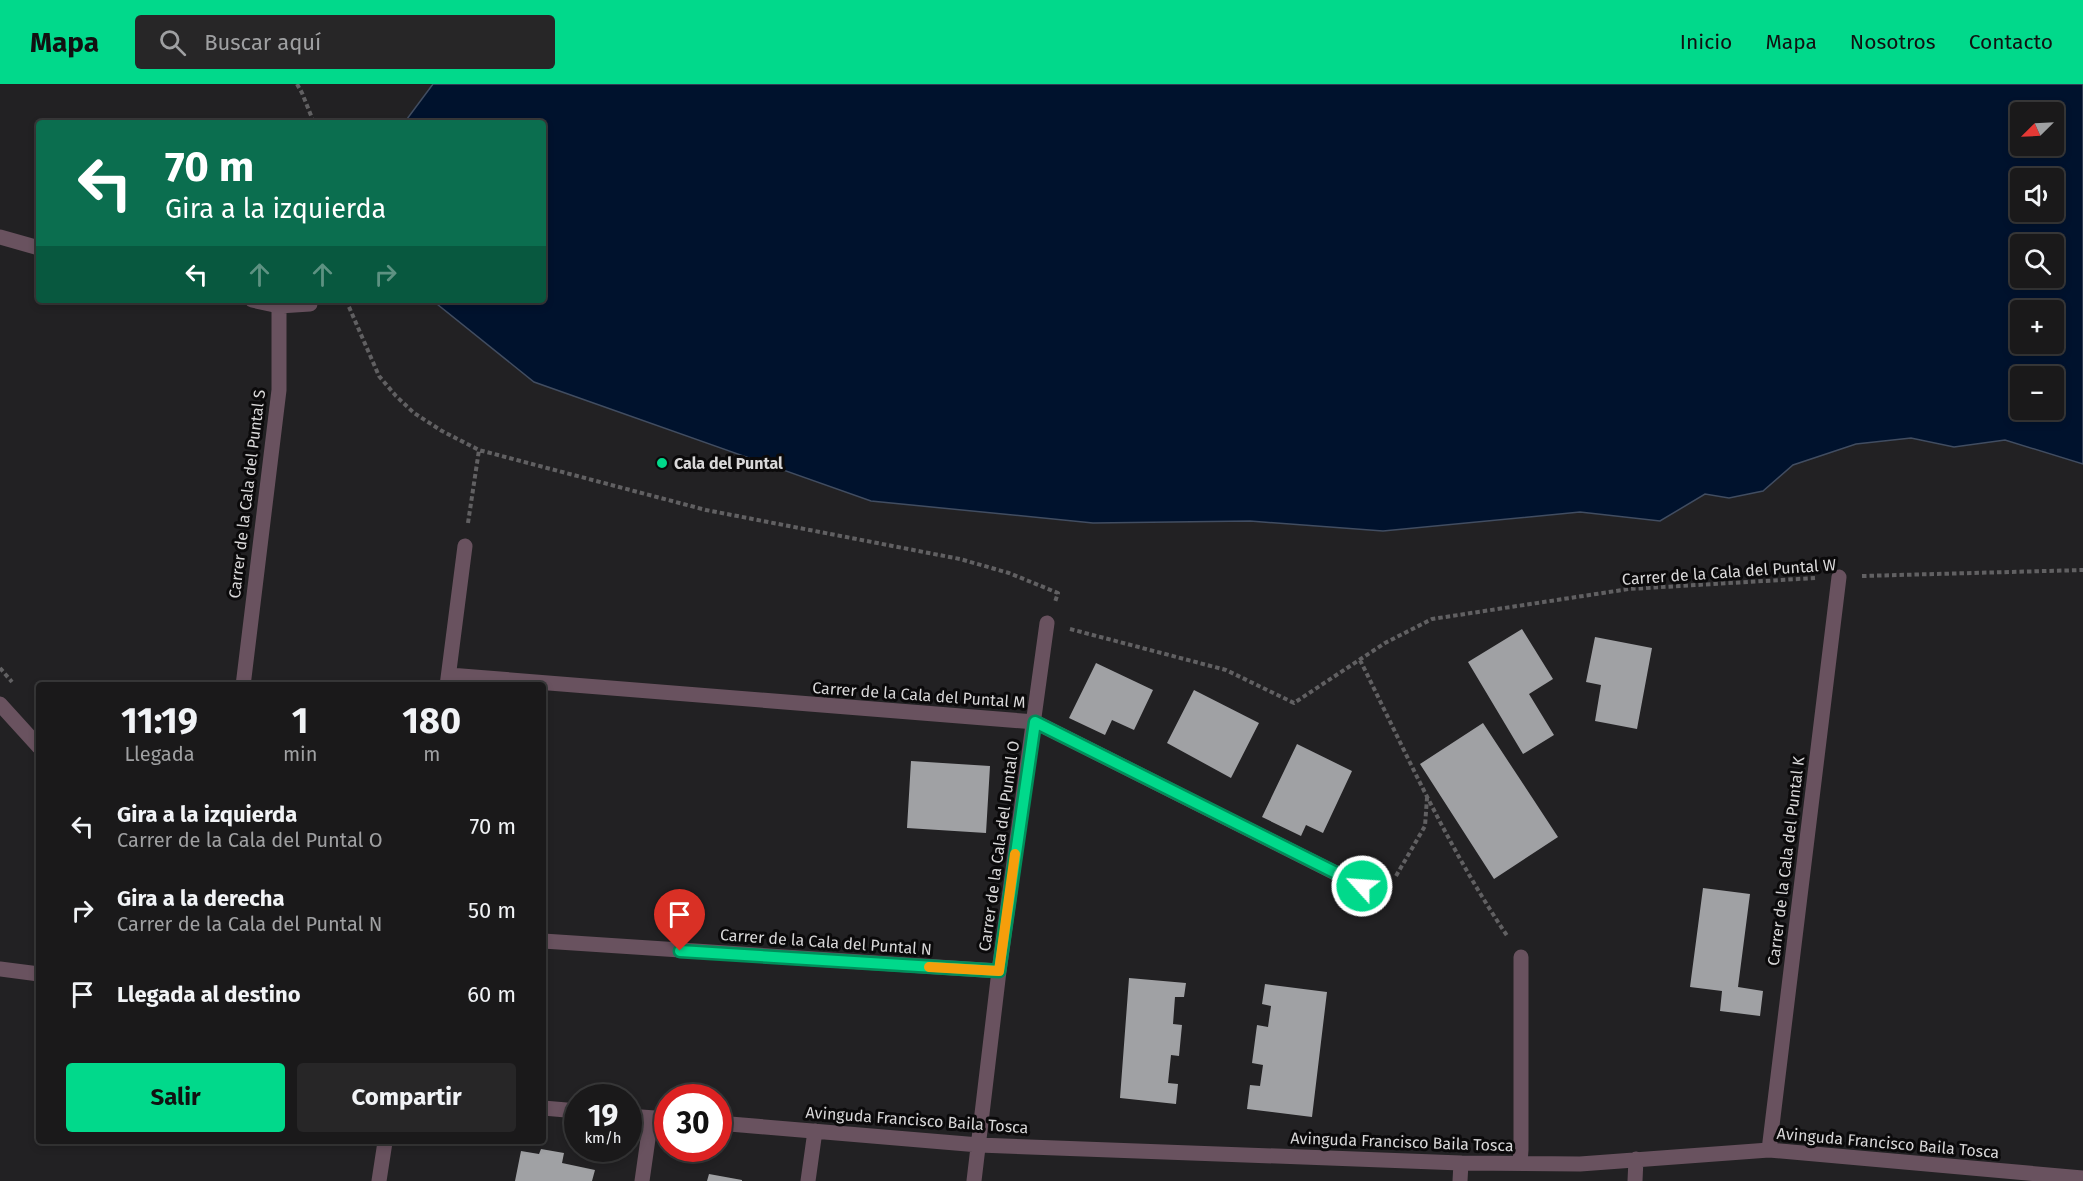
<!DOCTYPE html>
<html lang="es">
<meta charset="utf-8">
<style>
:root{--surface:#1a191a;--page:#272627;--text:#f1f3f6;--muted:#9fa0a2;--line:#383839;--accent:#01d98b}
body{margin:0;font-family:"Fira Sans",sans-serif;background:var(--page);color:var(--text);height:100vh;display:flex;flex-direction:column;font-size:22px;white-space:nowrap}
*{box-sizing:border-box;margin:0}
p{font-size:20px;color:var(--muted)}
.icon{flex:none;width:33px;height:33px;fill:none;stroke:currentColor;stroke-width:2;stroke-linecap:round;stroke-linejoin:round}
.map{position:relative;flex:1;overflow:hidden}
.details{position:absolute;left:36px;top:598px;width:510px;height:462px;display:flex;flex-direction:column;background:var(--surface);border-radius:6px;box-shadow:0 3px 9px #0003,0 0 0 2px var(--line)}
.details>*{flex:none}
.banner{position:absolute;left:36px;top:36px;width:510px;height:183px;border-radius:6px;box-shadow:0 3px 9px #0003,0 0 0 2px var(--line);background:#0b6e4f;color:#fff;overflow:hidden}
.needle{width:39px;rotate:246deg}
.controls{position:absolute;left:2010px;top:18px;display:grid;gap:12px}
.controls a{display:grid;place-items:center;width:54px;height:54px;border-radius:6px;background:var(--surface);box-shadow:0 3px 9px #0003,0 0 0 2px var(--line);font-size:30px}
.speed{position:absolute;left:564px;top:1000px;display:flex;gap:12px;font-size:30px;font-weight:700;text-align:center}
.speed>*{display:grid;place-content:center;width:78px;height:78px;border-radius:50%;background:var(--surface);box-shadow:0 3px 9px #0003,0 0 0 2px var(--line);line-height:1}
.speed small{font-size:15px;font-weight:400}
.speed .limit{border:9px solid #d22;background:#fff;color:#111}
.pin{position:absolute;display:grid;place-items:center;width:51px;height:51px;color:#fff;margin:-62px -26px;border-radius:50% 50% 50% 0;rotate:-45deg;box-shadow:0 0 6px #0007}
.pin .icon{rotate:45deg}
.me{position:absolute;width:66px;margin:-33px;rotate:296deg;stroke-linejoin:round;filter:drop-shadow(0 0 4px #0008)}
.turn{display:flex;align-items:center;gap:21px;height:126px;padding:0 30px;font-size:27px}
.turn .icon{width:78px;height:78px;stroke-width:2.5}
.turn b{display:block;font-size:42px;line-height:51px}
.lanes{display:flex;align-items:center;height:57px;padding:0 30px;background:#0003;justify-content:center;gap:30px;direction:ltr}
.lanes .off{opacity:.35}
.eta{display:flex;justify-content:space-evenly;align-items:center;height:102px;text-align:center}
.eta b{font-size:36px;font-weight:700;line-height:42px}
.primary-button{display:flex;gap:12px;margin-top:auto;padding:12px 30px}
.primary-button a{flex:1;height:69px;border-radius:6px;background:var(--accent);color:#111;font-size:24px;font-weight:700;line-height:69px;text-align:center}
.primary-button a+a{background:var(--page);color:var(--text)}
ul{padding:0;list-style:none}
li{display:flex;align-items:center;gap:18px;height:84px;padding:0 30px}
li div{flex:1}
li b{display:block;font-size:22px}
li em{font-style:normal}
header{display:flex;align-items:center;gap:36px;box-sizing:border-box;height:84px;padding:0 30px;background:var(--accent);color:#111}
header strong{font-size:28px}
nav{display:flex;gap:33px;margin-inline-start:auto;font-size:21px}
.search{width:420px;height:54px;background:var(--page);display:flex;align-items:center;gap:15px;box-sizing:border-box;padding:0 21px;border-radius:6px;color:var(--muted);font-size:22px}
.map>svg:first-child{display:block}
.water{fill:#00122d;stroke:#414d61;stroke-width:1.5;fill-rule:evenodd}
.building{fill:#a0a1a4}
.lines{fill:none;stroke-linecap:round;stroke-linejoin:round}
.path{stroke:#616062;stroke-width:4;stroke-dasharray:4.5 3;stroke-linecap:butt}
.minor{stroke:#69525f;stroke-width:15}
.route-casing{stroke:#018d5a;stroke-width:15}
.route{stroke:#01d98b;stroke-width:10}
.slow{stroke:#f59e0b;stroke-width:10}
.poi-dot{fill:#01d98b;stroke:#0b0a0b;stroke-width:2}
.labels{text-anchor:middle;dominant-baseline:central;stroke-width:6;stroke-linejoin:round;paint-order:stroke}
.poi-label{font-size:16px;font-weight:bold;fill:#d9d8d9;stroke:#0b0a0b;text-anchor:start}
.street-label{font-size:16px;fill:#d9d8d9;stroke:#0b0a0b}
</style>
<header>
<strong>Mapa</strong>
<div class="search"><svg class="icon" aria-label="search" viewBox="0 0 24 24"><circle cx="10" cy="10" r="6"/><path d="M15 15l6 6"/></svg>Buscar aquí</div>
<nav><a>Inicio</a><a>Mapa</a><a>Nosotros</a><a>Contacto</a></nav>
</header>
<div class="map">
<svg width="2083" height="1097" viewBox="0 0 2083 1097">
<rect width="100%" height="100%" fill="#222123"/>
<path class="water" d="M433 0H2083V380L2005 356 1954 363 1911 354 1856 360 1793 381 1763 407 1729 414 1705 410 1660 437 1580 428 1383 447 1250 437 1093 439 871 417 534 298 432 216H543V39H404ZM2020 28H2054V62H2020ZM2020 94H2054V128H2020ZM2054 160V194H2020V160ZM2020 226H2054V260H2020ZM2020 292H2054V326H2020Z"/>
<path class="building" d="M1522 545 1553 595 1529 610 1554 651 1523 670 1468 578Z
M1595 553 1652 564 1637 645 1595 637 1601 601 1586 598Z
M1096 579 1153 606 1134 646 1112 636 1105 651 1069 634Z
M1194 606 1259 639 1231 694 1167 659Z
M1483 639 1558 753 1494 795 1420 680Z
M1297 660 1352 687 1323 749 1306 741 1301 752 1262 733Z
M911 677 990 682 986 749 907 744Z
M1703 804 1750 810 1738 903 1763 907 1760 932 1720 927 1722 907 1690 903Z
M1129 894 1186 899 1184 913H1175L1173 940 1182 941 1179 972 1171 971 1168 999 1178 1000 1176 1020 1120 1014Z
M1265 900 1327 908 1312 1033 1247 1025 1250 1001 1260 1002 1263 981 1252 979 1257 941 1268 943 1271 922 1262 920Z
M541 1065 564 1069 562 1079 595 1086 592 1097H515L521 1067 539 1070Z
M709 1090 742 1096V1097H707Z"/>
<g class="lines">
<path class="path" d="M297 0 302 9 314 39
M346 216 379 292 396 312 414 329 442 347 479 366 706 426 960 475 1009 489 1058 509 1055 518
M468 439 479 366
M1862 492 2083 486
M1070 545 1226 586 1294 619 1385 559 1432 535 1629 505 1815 494
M1360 576C1406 669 1449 766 1508 853
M0 584 12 598
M1396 792 1425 742 1427 714"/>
<path class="minor" d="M0 153 39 164
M252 216 279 222 310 220
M449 591 1035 638 1383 813
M243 602 279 306V222
M447 602 465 462
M0 620 39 663
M543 857 999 887
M0 885 39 890
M543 1024 578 1027
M628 1032 668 1035
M718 1039 979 1061 1461 1079 1580 1080 1769 1066 2083 1094
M1769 1066 1839 493
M1520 1079 1521 1066V873
M379 1097 385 1058
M642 1097 651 1034
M808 1097 815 1047
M974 1097 999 887 1047 539
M1460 1097 1461 1079
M1635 1097 1636 1075"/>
</g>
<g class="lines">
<g class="route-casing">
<path id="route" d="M680 867 999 887 1035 638 1362 802"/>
</g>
<use href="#route" class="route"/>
<path class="slow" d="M929 883 999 887 1015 770"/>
</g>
<circle class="poi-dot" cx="662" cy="379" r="6"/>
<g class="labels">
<g class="poi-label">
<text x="674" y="379">Cala del Puntal</text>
</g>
<g class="street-label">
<text transform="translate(247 410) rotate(-83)">Carrer de la Cala del Puntal S</text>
<text transform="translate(1729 488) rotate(-4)">Carrer de la Cala del Puntal W</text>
<text transform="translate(919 611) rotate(4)">Carrer de la Cala del Puntal M</text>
<text transform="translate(999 762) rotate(-82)">Carrer de la Cala del Puntal O</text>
<text transform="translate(1786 777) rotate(-83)">Carrer de la Cala del Puntal K</text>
<text transform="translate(826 858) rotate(4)">Carrer de la Cala del Puntal N</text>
<text transform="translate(917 1036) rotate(4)">Avinguda Francisco Baila Tosca</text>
<text transform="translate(1402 1058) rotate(2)">Avinguda Francisco Baila Tosca</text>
<text transform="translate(1888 1059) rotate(5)">Avinguda Francisco Baila Tosca</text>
</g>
</g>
</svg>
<div class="controls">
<a><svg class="needle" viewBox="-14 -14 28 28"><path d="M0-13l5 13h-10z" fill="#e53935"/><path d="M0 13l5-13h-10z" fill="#9fa0a2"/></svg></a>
<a><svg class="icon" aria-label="sound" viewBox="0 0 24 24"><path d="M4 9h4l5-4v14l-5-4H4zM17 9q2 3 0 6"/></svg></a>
<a><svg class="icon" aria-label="search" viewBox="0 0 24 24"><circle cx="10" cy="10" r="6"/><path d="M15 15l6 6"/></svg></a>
<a>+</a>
<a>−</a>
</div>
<div class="speed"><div>19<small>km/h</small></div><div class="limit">30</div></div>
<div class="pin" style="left:680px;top:867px;background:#d93025"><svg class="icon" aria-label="arrive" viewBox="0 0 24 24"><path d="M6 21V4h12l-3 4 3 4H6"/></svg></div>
<svg class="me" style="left:1362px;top:802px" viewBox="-20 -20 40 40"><circle r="17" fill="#01d98b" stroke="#fff" stroke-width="3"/><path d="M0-11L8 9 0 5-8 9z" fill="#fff"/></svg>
<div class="banner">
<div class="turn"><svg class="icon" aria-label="left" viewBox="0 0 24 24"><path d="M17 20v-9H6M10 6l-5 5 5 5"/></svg><div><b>70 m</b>Gira a la izquierda</div></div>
<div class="lanes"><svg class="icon" aria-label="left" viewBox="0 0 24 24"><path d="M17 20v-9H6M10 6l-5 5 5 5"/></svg><svg class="icon off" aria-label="ahead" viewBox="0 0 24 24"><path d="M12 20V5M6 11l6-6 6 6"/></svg><svg class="icon off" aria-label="ahead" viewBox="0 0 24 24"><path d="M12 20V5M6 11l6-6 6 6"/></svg><svg class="icon off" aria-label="right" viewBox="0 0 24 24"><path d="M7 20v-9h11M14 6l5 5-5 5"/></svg></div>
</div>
<section class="details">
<div class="eta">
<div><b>11:19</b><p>Llegada</p></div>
<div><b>1</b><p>min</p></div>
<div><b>180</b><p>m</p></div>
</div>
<ul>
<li><svg class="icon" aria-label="left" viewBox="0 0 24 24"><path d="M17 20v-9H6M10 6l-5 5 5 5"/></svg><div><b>Gira a la izquierda</b><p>Carrer de la Cala del Puntal O</p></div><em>70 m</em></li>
<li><svg class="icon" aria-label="right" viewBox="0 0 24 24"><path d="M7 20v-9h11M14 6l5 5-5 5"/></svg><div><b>Gira a la derecha</b><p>Carrer de la Cala del Puntal N</p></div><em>50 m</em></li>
<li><svg class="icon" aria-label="arrive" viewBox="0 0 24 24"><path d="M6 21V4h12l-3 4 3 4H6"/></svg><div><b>Llegada al destino</b></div><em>60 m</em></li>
</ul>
<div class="primary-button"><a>Salir</a><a>Compartir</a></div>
</section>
</div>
